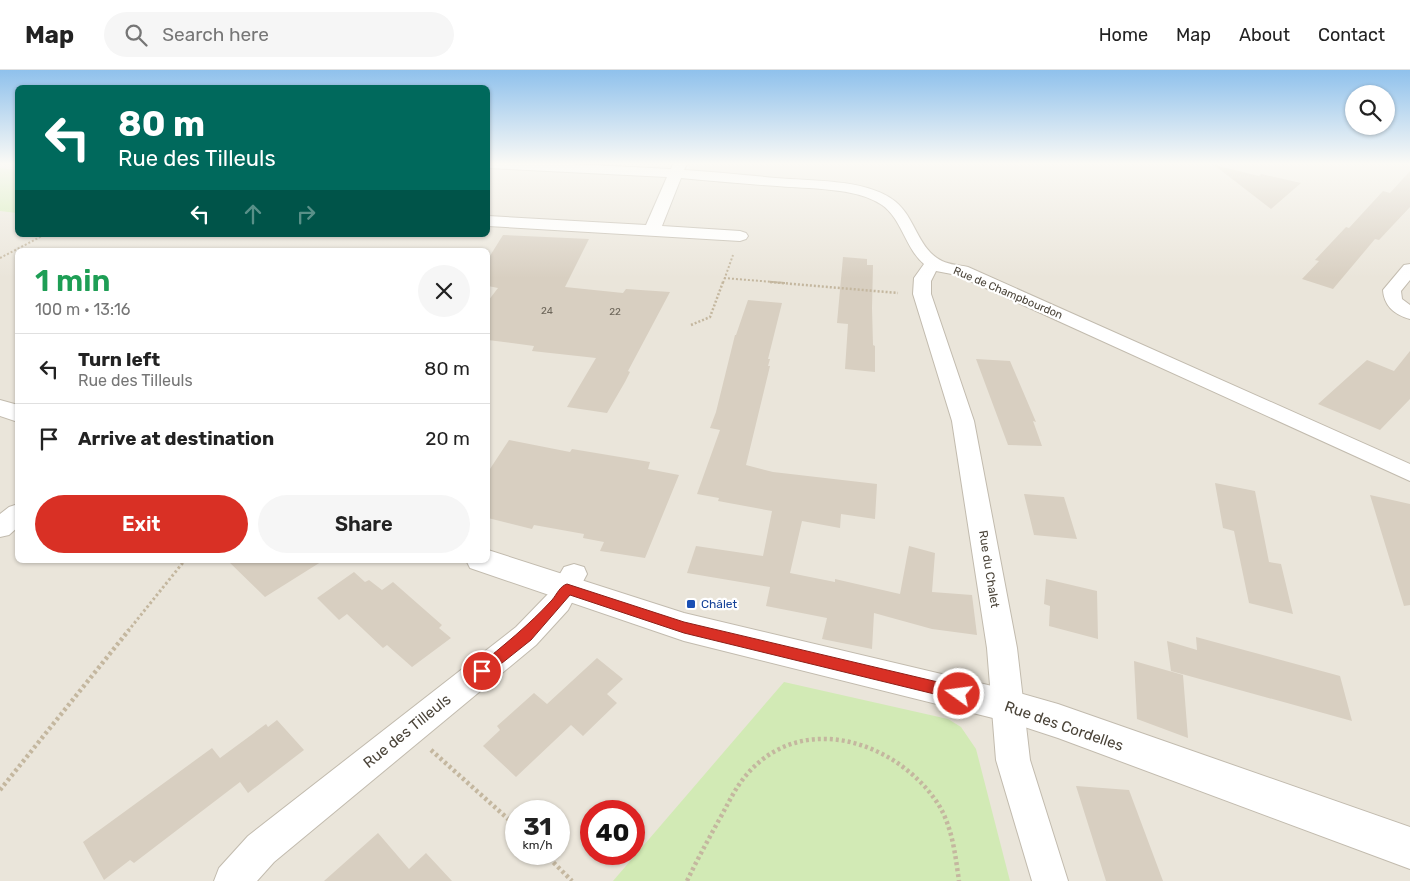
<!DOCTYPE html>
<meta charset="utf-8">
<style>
:root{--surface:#fff;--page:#f6f6f6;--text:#222;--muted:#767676;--line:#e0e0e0;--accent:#d93025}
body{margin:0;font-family:Rubik,sans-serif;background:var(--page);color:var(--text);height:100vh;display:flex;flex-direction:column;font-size:19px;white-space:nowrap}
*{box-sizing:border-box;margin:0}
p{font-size:16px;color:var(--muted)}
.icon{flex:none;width:28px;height:28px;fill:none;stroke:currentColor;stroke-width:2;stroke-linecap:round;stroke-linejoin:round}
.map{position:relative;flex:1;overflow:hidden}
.sheet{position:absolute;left:15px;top:178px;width:475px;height:315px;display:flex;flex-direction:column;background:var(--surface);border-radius:8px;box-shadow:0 1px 4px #0004}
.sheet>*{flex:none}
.guide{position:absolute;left:15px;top:15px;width:475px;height:152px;border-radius:8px;box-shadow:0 1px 4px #0004;background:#00695c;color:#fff;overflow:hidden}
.buttons{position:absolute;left:1345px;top:15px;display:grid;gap:10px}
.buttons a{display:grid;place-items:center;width:50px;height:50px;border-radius:50%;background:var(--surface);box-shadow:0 1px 4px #0004;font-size:25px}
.speed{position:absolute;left:505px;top:730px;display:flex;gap:10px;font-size:25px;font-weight:700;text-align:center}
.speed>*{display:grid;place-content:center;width:65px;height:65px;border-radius:50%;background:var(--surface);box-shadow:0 1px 4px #0004;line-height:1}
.speed small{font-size:12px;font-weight:400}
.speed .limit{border:8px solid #d22;background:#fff;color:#111}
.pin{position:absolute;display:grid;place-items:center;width:42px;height:42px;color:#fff;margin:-21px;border:2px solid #fff;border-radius:50%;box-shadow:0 1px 5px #0007}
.me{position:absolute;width:55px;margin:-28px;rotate:284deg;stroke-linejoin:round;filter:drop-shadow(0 0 4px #0008)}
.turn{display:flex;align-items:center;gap:18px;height:105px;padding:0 20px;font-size:22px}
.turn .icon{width:65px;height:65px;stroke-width:2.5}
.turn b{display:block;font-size:35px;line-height:42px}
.lanes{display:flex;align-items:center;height:48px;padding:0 20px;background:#0003;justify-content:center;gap:25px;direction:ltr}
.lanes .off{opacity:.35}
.round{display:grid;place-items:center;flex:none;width:52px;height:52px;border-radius:26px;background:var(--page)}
.summary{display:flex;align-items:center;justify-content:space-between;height:85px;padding:0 20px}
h1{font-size:30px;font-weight:600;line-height:38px;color:#1e9e55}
.cta{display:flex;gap:10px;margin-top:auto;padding:10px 20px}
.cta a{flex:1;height:58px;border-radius:30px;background:var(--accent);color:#fff;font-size:20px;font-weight:600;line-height:58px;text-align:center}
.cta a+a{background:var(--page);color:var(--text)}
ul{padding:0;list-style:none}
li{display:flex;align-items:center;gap:15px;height:70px;padding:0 20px;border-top:1px solid var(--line)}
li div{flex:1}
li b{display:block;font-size:19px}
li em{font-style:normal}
header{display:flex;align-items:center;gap:30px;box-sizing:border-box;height:70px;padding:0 25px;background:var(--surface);border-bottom:1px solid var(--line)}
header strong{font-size:24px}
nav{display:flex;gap:28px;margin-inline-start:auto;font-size:18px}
.search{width:350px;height:45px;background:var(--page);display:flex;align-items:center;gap:12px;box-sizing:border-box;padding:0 18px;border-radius:28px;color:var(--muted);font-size:19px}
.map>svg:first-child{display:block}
.residential{fill:#eae5da;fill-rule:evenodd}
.green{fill:#d2eab5}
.building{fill:#d8cfc1}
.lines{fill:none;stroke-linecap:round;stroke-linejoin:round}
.minor-casing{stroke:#c2bbae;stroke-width:2}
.tertiary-casing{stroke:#c2bbae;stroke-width:2}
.path-far3{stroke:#c4b79f;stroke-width:2;stroke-dasharray:2 2;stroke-linecap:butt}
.path-far2{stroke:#c4b79f;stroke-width:2.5;stroke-dasharray:2 2;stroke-linecap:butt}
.path-far1{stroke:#c4b79f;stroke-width:3;stroke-dasharray:2.5 2.5;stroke-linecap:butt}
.path{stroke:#c4b79f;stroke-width:4.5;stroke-dasharray:3 3;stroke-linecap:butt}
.minor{fill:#fff;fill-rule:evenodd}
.tertiary{fill:#fff;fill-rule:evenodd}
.route{fill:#d93025;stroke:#8d1f18}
.transit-dot{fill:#1a4fb4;stroke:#fff;stroke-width:2}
.labels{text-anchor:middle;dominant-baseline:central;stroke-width:4.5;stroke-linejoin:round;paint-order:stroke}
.number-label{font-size:10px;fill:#6e675b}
.far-street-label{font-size:11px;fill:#4b4439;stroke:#fff}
.street-label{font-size:12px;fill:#4b4439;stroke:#fff}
.transit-label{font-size:12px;fill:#164399;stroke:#fff;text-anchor:start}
.near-street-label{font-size:15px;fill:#4b4439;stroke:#fff}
</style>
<header>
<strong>Map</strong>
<div class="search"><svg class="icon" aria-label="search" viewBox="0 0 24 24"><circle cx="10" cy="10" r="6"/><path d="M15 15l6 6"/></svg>Search here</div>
<nav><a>Home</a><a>Map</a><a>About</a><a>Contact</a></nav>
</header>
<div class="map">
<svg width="1410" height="811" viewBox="0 0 1410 811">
<rect width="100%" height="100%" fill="#f6f3ec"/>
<path class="residential" d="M0 94H17L18 165H488V94H537L690 102 689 94H1410V811H0ZM18 180H488V490H18ZM516 741H559V784H516ZM591 741H634V784H591Z"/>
<path class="green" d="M0 98 17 100V143L0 141Z
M784 612 948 649 961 657 976 679 1010 811H613Z"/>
<path class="building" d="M1214 95 1259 106 1261 104 1301 113 1271 139Z
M1410 101V137L1379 170 1375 169 1333 219 1302 209 1319 191 1315 190 1346 157 1349 158 1383 121 1390 123Z
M503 165 589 169 565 217 623 223 626 219 670 222 628 301 630 302 625 312 607 343 567 337 596 288 532 281 534 276 488 270V231L498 218 488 216V189Z
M843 187 867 189V195H873L872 238 873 275 875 276V302L845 299 848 254 837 253Z
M748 230 782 233 768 289H770L768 296H770L746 395 773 402 877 414 875 449 841 444 840 458 802 451 790 503 835 512V509L900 524 909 476 935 483 932 522 972 525 977 565 932 559 874 543 872 579 822 569 827 548 766 536 770 517 687 503 696 476 763 486 772 441 718 431 719 428 697 424 720 360 710 358 716 342 735 265H736Z
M1410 281V329L1380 360 1318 334 1367 290 1394 301Z
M976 289 1010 291 1036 352 1033 351 1042 376 1008 375Z
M509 370 570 382 572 379 650 392 648 399 679 405 645 488 600 481 604 472 583 468 584 464 534 455 532 459 488 448V402Z
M1215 413 1255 421 1269 492 1281 494 1293 544 1249 533 1234 461 1223 458Z
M1024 424 1064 427 1077 469 1034 465Z
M1370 425 1410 434V535L1404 536Z
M227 490H324L265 527Z
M354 502 365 512 369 510 382 520 393 512 442 555 439 558 451 568 412 597 387 575 383 578 347 544 339 550 317 528Z
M1046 509 1097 521 1098 569 1049 556 1050 536 1044 534Z
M1196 567 1340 606 1352 651 1171 601 1167 571 1197 580Z
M597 588 623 609 607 624 617 633 583 666 571 655 516 707 483 676 500 660 497 656 534 623 547 634Z
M1134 591 1183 605 1188 668 1137 649Z
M277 650 304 680 248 723 240 712 134 793 130 790 104 810 83 772 212 678 220 688 266 654 268 657Z
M1076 716 1129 720 1163 811H1106Z
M378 763 409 799 426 783 452 811H324Z"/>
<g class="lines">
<g class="minor-casing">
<path id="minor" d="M488 94H573L671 99 673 94H687L684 100C715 102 745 105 776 108 810 111 864 109 892 129 915 144 917 179 942 191 950 195 960 195 968 197L1410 394V411L957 205 936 201 931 211V224L974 351 1017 578 1030 690 1068 811H1032L996 690 987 578 952 351 913 224 914 208 924 194C905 178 902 149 882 135 856 117 807 119 777 116 745 114 713 111 681 108L662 156 740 161 746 163 748 166 746 169 740 171 488 156V146L646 155 667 107 488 98Z
M1410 194V210L1401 221 1402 229 1410 235V249C1395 245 1384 236 1383 220L1404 195Z
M18 434V457L9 465 0 467V444L9 437Z
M574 494 584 497 587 504 568 540 536 575 274 792 257 811H214L219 798 248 766 516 557 548 524 564 497Z"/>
</g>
<g class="tertiary-casing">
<path id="tertiary" d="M0 330 18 335V352L0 346Z
M488 480 684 543 1009 620 1058 634 1410 757V799L1058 668 1009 652 684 571 470 498 466 490H488Z"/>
</g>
<path class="path-far3" d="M0 188 44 165
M724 208 785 213
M723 213 733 185"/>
<path class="path-far2" d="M770 212 898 223
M691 255 710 247 723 212"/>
<path class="path-far1" d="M128 561 185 490"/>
<path class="path" d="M431 680 516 756
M0 720 129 560
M545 784 572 811
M687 811C697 790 708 770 719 750 733 725 739 708 763 689 818 647 896 676 934 728 952 752 955 783 959 811"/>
<use href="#minor" class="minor"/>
<use href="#tertiary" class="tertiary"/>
</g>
<linearGradient id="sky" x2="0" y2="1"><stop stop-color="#8fc1ec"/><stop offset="0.45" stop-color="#fbfaf6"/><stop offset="1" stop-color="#fbfaf6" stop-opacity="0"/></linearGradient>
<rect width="1410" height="208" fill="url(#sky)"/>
<path class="route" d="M567 514 684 552 959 617 964 619 966 624 964 628 959 630 684 563 570 525 531 570 487 605 482 607 477 605 475 601 477 597C503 576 529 555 552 530 557 524 560 516 567 514Z"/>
<rect class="transit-dot" x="686" y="529" width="10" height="10" rx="2.5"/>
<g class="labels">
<g class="number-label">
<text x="547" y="241">24</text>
<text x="615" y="242">22</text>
</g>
<g class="far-street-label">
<text transform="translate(1008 223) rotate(23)">Rue de Champbourdon</text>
</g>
<g class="street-label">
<text transform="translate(989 499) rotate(81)">Rue du Chalet</text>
</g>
<g class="transit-label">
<text x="701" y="534">Châlet</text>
</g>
<g class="near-street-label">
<text transform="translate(1064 656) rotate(19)">Rue des Cordelles</text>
<text transform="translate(407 661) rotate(-39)">Rue des Tilleuls</text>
</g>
</g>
</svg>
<div class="buttons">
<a><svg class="icon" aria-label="search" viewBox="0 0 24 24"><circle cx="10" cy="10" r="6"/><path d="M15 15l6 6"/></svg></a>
</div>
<div class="speed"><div>31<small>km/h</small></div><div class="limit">40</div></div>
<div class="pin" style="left:482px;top:601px;background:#d93025"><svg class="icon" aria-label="arrive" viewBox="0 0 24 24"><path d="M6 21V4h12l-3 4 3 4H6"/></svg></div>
<svg class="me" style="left:959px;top:624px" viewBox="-20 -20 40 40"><circle r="17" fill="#d93025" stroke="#fff" stroke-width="3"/><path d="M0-11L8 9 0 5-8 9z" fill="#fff"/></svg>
<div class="guide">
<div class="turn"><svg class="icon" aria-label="left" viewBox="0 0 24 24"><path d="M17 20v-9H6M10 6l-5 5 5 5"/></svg><div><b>80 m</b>Rue des Tilleuls</div></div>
<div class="lanes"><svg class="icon" aria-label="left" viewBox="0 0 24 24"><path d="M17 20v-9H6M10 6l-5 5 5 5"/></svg><svg class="icon off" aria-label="ahead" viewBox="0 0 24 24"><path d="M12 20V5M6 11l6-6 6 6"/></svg><svg class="icon off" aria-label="right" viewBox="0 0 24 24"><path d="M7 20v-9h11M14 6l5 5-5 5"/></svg></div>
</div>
<section class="sheet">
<div class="summary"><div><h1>1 min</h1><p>100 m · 13:16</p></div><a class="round"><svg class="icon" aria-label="close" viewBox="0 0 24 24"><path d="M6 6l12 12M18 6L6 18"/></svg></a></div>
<ul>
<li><svg class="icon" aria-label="left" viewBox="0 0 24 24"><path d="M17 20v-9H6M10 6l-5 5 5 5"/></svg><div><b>Turn left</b><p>Rue des Tilleuls</p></div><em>80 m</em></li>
<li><svg class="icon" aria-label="arrive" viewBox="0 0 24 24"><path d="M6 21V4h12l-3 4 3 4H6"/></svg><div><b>Arrive at destination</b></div><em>20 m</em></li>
</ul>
<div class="cta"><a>Exit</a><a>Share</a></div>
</section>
</div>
